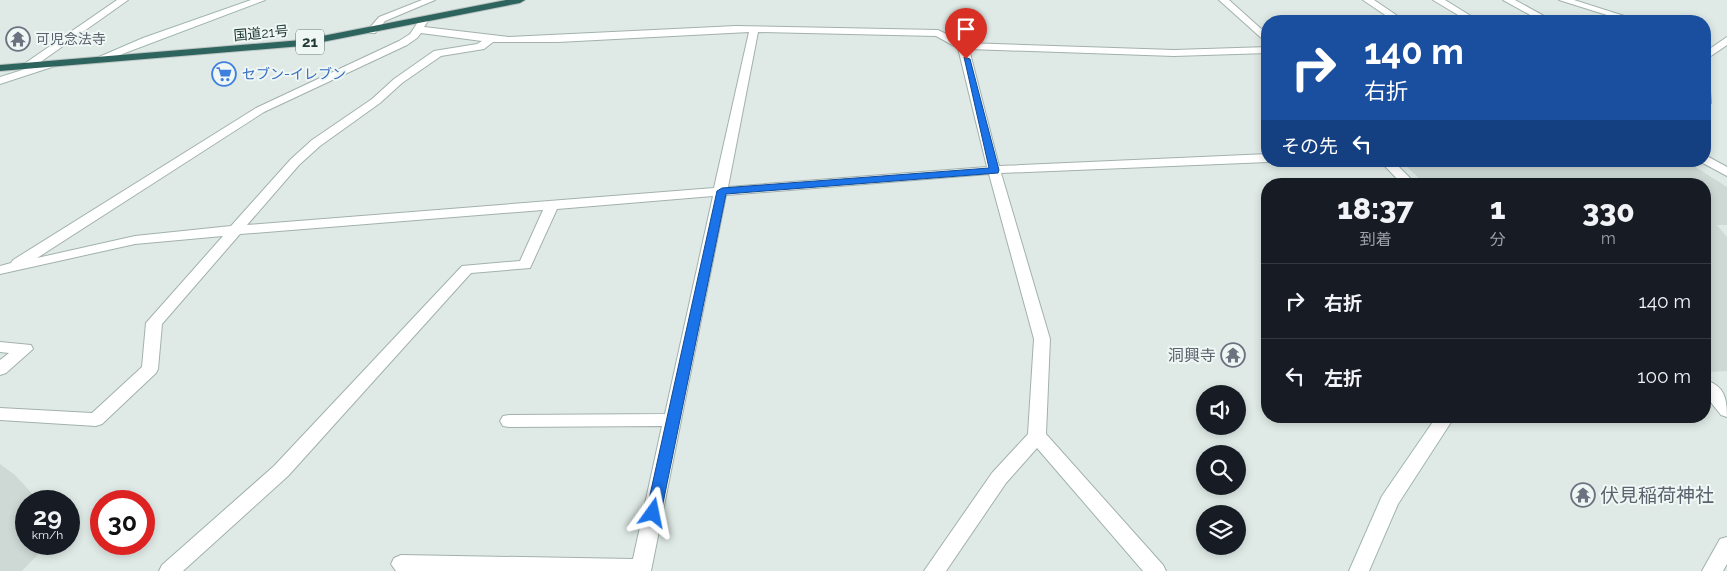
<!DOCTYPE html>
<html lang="ja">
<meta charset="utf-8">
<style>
:root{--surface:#171b24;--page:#20242c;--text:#f1f3f6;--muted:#9ea1a6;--line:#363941}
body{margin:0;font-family:Raleway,"Noto Sans JP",sans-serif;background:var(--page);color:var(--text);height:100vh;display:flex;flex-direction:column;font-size:19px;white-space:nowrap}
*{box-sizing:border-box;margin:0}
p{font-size:16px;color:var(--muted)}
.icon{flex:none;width:28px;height:28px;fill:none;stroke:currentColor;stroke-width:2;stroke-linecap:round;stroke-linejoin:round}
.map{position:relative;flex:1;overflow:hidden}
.sheet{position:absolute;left:1261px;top:178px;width:450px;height:245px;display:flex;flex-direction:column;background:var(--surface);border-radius:20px;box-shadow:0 2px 8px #0003}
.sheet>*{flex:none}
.top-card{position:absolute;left:1261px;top:15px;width:450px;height:152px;border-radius:20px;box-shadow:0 2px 8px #0003;background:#1a4fa0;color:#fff;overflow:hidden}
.fabs{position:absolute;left:1196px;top:385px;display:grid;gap:10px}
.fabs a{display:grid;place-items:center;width:50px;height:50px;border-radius:50%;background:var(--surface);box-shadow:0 2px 8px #0003;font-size:25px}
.speed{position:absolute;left:15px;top:490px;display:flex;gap:10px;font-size:25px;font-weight:700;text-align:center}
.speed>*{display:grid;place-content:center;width:65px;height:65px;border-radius:50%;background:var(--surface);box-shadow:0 2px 8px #0003;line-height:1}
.speed small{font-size:12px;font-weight:400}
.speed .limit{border:8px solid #d22;background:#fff;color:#111}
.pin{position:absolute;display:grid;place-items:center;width:42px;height:42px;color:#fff;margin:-51px -21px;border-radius:50% 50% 50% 0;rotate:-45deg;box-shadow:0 0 5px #0007}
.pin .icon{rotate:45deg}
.me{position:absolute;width:55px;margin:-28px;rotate:12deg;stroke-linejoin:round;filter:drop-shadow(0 0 4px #0008)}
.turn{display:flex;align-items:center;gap:18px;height:105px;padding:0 20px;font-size:22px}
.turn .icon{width:65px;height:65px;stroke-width:2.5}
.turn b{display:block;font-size:35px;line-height:42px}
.then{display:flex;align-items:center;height:48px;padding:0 20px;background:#0003;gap:10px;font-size:19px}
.eta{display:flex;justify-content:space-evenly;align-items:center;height:85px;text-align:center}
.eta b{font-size:30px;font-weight:800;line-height:35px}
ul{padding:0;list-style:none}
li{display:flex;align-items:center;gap:15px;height:75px;padding:0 20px;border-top:1px solid var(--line)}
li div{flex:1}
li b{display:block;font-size:19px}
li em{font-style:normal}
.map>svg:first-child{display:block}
.built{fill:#ced9d5}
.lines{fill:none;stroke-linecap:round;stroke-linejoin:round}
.street-casing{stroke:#a2b1ad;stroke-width:2}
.secondary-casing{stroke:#9fb5af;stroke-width:2}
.highway-casing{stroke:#bcc4c2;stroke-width:2}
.street{fill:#fff;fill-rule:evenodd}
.secondary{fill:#fff;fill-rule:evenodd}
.highway{fill:#2e645e;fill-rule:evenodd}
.route{fill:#1a73e8;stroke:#114b97}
.labels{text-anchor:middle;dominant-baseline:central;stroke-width:4;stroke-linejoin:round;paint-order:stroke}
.far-street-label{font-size:14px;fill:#213935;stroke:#eff7f4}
.far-worship-label{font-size:14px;fill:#5b616d;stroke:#eff7f4;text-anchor:start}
.far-shop-label{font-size:14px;fill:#366cbe;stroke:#eff7f4;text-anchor:start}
.shield{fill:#eff7f4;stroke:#5f726e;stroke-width:1}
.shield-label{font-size:15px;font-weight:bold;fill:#213935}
.worship-label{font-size:16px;fill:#5b616d;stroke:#eff7f4;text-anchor:end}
.near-worship-label{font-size:19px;fill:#5b616d;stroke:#eff7f4;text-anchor:start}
</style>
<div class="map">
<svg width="1727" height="571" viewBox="0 0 1727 571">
<rect width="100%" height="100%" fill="#dfeae6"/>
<path class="built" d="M1401 161H1686L1727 187V225H1717L1727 237V371L1705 372V184H1425Z
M0 464 15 475 39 501H26V544H48L22 571H0Z"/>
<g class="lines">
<g class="street-casing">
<path id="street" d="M117 0H128L32 68H24L23 66 24 64Z
M422 0H435L385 21 375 33H369L367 31 379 17Z
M1219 0H1229L1268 35V44Z
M1363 0H1374L1405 21H1394Z
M1433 0H1445L1479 21H1468Z
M1503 0H1515L1553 21H1541Z
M1559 0H1574L1640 21H1626Z
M423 18 428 21 424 27 509 37 736 26 938 30 965 43 1174 50 1268 47V53L1174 56 969 49 999 166 1268 154V161H1270L1268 162 1001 173 1050 339 1046 434 1163 565 1166 571H1143L1037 448 1006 483 946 571H924L992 473 1028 434 1034 339 989 174 726 195 651 571H396L391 564 394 558 401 555 633 559 662 426 509 427 503 426 500 421 503 416 509 415 665 414 713 196 557 209 530 268 471 273 288 476 183 571H159L162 565 274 466 462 266 520 261 543 210 240 234 162 324 158 369 156 373 102 424 96 426 0 420V408L92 413 142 367 146 323 223 236 135 244 0 274V266L11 263 13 260 256 108 399 41 410 34 420 19ZM749 32 714 188 247 225 299 165 320 146 380 103 402 83 441 56 484 49 493 42H558ZM758 32 936 36 958 48 987 167 728 187ZM421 33 482 41 477 44 434 51 394 79 372 99 312 140 291 159 231 226 135 236 37 258 264 112 407 45 417 38Z
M1727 37V45L1705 60V52Z
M1705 88 1710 91 1711 103 1705 106Z
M1705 155 1727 167V176L1701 162 1705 161Z
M0 342 31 345 33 349 6 373 0 375V360L9 353 0 352Z
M1705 380C1725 386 1727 399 1727 417L1721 415 1705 395Z
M1727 537V564L1723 571H1702L1720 539Z"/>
</g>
<g class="secondary-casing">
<path id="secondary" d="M251 0H265L101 62 97 63 92 60 143 38Z
M51 61 56 64 55 66 0 84V77Z
M1380 161H1393L1416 184H1402Z
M1437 416H1455L1398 504 1369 571H1349L1382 496Z"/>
</g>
<g class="highway-casing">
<path id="highway" d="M506 0H525L520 3 302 46 0 71V65L302 40Z"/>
</g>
<use href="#street" class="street"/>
<use href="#secondary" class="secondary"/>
<use href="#highway" class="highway"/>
</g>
<path class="route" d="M964 57 970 59 999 170 998 173 726 194 661 513 658 517 653 519 648 517 646 513 717 191 722 188 989 168Z"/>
<defs>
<g id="temple-ring" transform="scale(1.25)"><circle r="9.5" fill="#eff7f4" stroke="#6b7280" stroke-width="1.5"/><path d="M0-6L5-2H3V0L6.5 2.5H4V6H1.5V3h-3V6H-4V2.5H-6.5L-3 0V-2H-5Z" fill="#6b7280"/></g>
<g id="supermarket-ring" transform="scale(1.25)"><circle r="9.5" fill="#eff7f4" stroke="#3f7fe0" stroke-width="1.5"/><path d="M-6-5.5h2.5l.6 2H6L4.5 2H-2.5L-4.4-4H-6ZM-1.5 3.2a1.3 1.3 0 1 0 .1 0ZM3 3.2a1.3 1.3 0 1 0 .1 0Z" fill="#3f7fe0"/></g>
</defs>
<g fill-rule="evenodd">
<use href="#temple-ring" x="18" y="39"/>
<use href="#supermarket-ring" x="224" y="74"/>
<use href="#temple-ring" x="1233" y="355"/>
<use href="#temple-ring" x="1583" y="495"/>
</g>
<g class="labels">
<g class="far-street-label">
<text transform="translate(261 33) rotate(-5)">国道21号</text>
</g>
<g class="far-worship-label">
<text x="36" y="39">可児念法寺</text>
</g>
<g class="far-shop-label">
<text x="242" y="74">セブン-イレブン</text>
</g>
<rect class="shield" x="296" y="29.5" width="28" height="25" rx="4"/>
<g class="shield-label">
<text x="310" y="42">21</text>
</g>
<g class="worship-label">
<text x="1216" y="355">洞興寺</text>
</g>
<g class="near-worship-label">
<text x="1600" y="495">伏見稲荷神社</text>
</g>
</g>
</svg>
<div class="fabs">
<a><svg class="icon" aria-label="sound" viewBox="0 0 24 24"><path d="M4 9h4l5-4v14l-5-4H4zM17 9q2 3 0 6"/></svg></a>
<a><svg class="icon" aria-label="search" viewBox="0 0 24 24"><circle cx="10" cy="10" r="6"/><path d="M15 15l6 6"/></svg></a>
<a><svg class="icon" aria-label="layers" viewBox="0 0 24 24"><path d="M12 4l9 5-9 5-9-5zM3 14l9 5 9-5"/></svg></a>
</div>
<div class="speed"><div>29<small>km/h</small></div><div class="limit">30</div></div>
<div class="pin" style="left:966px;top:59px;background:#d93025"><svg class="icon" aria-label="arrive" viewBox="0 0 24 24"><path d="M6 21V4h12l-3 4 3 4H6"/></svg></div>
<svg class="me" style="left:653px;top:513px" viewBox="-20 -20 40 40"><path d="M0-17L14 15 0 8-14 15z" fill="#1a73e8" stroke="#fff" stroke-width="4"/></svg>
<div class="top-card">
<div class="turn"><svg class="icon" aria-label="right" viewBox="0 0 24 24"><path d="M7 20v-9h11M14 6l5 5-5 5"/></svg><div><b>140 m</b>右折</div></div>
<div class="then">その先<svg class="icon" aria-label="left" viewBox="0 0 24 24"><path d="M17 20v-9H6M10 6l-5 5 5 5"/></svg></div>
</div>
<section class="sheet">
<div class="eta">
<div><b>18:37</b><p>到着</p></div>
<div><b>1</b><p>分</p></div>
<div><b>330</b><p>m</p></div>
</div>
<ul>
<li><svg class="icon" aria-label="right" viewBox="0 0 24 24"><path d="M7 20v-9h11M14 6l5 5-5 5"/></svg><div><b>右折</b></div><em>140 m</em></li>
<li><svg class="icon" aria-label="left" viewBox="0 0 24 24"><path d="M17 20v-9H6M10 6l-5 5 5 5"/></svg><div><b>左折</b></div><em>100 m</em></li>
</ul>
</section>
</div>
